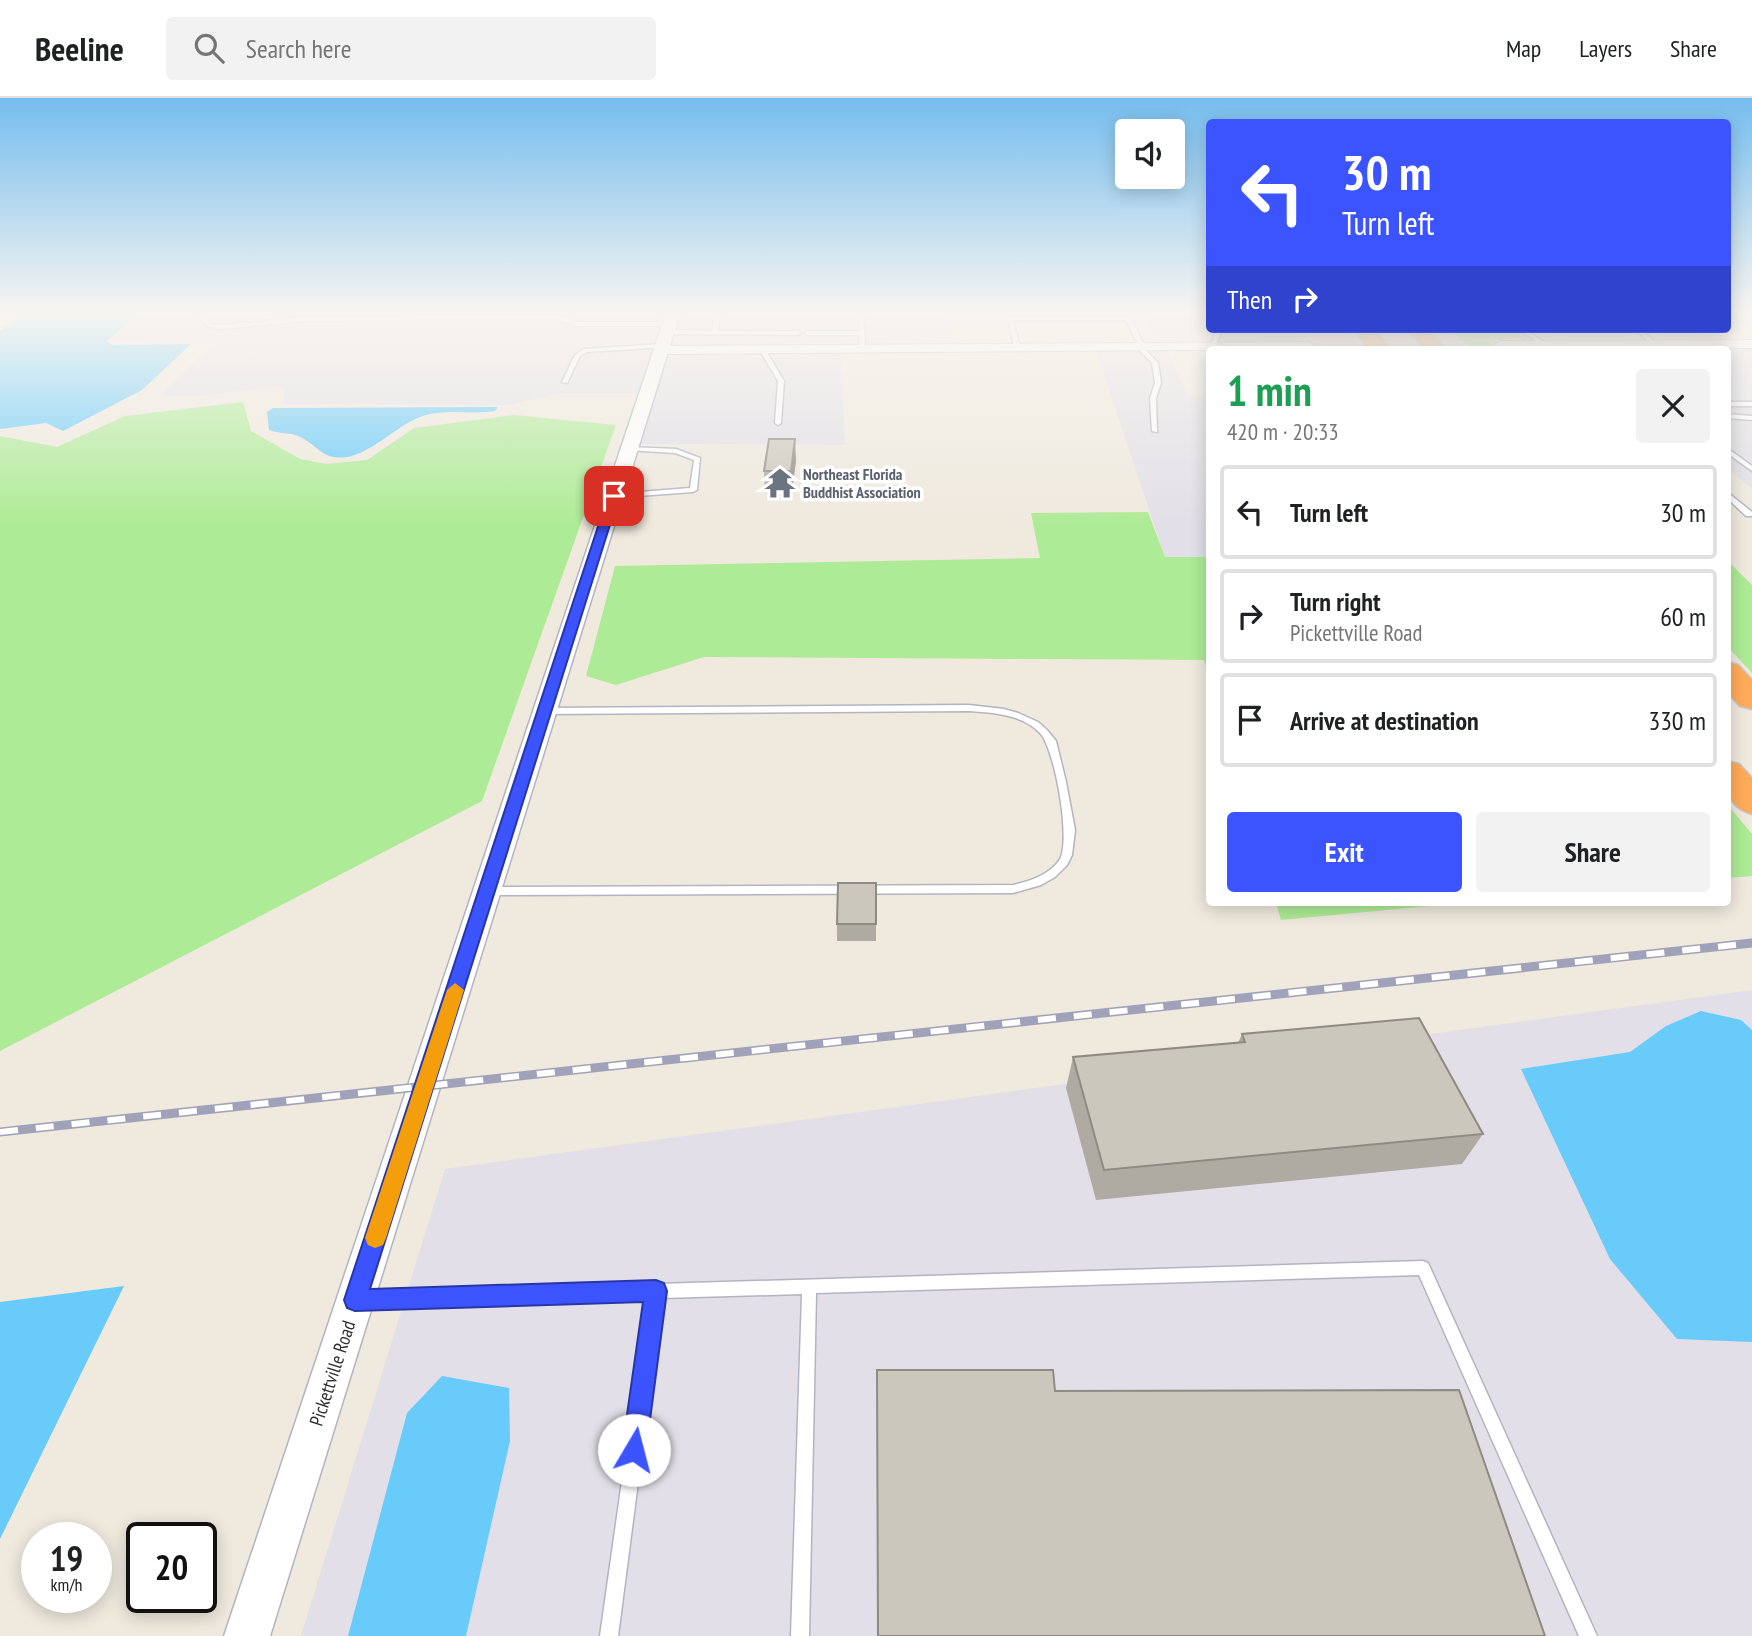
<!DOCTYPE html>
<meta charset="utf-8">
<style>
:root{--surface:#fff;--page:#f2f2f2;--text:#202124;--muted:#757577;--line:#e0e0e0;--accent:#3c54ff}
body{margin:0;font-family:"PT Sans Narrow",sans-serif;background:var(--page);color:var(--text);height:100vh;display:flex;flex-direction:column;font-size:26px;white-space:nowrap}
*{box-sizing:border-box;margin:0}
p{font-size:23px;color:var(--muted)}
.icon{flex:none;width:38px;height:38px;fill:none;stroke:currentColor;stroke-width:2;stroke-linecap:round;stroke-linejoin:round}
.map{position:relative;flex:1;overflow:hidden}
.panel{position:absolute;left:1206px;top:248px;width:525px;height:560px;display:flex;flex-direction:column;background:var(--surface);border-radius:7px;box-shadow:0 4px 18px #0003}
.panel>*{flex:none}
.top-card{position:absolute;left:1206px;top:21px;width:525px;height:214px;border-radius:7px;box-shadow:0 4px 18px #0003;background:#3c54ff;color:#fff;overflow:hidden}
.fabs{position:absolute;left:1115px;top:21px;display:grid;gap:14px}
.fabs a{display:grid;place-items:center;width:70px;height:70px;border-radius:7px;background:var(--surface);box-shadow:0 4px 18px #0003;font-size:35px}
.speed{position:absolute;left:21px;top:1424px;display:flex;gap:14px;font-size:35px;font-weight:700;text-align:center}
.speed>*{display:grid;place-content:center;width:91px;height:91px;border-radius:50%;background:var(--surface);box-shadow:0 4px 18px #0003;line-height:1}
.speed small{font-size:18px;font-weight:400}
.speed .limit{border:4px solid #111;border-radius:10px;background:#fff;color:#111}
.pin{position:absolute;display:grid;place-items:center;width:60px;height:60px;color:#fff;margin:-30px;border-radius:14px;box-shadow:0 4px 10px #0006}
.me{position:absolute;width:77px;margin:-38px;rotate:8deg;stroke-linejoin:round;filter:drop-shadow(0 0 5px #0008)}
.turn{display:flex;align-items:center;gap:24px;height:147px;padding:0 21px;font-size:32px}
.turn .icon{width:91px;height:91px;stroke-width:2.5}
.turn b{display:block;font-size:49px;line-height:60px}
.then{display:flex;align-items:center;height:66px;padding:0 21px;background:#0003;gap:14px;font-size:26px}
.round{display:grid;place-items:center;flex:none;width:74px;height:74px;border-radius:7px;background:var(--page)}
.summary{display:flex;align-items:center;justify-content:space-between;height:119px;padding:0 21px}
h1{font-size:42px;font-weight:800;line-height:52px;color:#1e9e55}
.button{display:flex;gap:14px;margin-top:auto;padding:14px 21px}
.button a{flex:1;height:80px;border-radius:7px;background:var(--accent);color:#fff;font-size:28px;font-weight:800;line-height:80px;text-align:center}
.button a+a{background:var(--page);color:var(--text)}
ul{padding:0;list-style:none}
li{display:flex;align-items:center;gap:21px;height:94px;margin:0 14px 10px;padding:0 7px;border:4px solid var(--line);border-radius:7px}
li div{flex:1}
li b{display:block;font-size:26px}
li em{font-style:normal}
header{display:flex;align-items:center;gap:42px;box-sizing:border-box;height:98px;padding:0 35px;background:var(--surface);border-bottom:2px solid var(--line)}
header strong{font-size:33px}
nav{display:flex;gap:38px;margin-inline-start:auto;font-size:24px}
.search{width:490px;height:63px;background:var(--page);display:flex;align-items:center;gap:18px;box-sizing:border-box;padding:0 24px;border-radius:7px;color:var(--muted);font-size:26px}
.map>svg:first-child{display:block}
.industrial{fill:#e2dfe8}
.green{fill:#aeeb96}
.water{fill:#68cbfa}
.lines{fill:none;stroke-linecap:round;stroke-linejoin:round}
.service-casing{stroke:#b2b4c2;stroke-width:3}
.minor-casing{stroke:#b2b4c2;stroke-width:2}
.tertiary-casing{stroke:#b2b4c2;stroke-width:3}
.motorway-casing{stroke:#c8c8c8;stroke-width:3}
.service{fill:#fff;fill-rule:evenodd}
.minor{fill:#fff;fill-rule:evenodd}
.tertiary{fill:#fff;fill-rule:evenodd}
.motorway{fill:#ffab5a;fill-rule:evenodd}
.rail-casing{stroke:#a0a2b9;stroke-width:9}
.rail{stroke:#fff;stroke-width:6;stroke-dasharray:18;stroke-linecap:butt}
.wall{fill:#afaba2}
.shaded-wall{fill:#8e8b84}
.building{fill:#cbc7bc;stroke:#8e8b84;stroke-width:2}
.route{fill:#3c54ff;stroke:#2737a6;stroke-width:2}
.slow{fill:#f59e0b}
.labels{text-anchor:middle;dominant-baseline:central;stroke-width:7;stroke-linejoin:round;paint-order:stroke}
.far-worship-label{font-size:16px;font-weight:bold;fill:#5b616d;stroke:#fff;text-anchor:start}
.street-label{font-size:19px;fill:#2d2d2d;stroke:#fff}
</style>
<header>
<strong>Beeline</strong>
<div class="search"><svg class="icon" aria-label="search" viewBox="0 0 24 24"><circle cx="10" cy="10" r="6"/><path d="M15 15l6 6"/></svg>Search here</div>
<nav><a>Map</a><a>Layers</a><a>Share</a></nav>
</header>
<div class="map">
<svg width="1752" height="1538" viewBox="0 0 1752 1538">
<rect width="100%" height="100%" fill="#efe9de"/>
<path class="industrial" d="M145 212H668L639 295H562L508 307 284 306V291L274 288 199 298H160L214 245 106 242Z
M683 212H948L955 246H840L845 347 640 346Z
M1141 212H1209V231H1299L1314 252 1166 251 1188 299H1209V459H1165L1094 247 1158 246Z
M1752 249V391L1727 370V252L1589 250Z
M1752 892V1538H301L445 1071Z"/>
<path class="green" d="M1449 231 1514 233 1523 239 1489 243 1494 250 1472 252Z
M243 304 251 333 300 361 326 366 367 362 414 330 514 317 616 327 482 703 0 953V338L57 349 125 318Z
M1148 414 1165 459H1209V580L1204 562 704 559 616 587 586 578 615 468 1040 460 1031 415Z
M1727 462 1752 487V575L1727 548Z
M1727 706 1752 736V778L1727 780Z
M1276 805H1460L1281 822Z"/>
<path class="water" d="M29 212H143L107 243 112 247 191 246 142 292 63 333 46 325 0 331V233Z
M498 309 495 313C470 317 444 310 420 319 392 329 360 370 327 357 318 353 310 343 300 339 291 334 279 336 269 332L267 314 273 310Z
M1701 913 1741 922 1752 932V1244L1677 1241 1610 1161 1521 971 1630 954 1666 928Z
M124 1188 0 1441V1204Z
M442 1278 509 1290 510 1343 466 1538H348L407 1315Z"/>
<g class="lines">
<g class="service-casing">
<path id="service" d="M208 212H214L205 220 210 226 221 227 306 219 511 217 561 218 577 224H669L672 226 669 228H576L560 222 511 221 306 223 221 231 206 228 200 221V219Z
M716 212H722L717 233H798L801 235 798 237 667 236 664 234 667 232 712 233Z
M858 212H864L865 251 860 250 859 237H807L804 235 807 233H859Z
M1008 219H1130L1145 249 1144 250 1158 265 1161 285 1156 300 1157 334 1152 333 1150 300 1155 285 1152 265 1136 249 1138 247 1126 222H1013L1020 250 1017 252 1014 250Z
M1217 231H1223L1214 249H1210Z
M1518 231H1525L1548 247 1543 248Z
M1635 231H1641L1657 246V248H1653Z
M662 246 664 247V249L587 254 580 258 567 285 562 284 575 257 584 251Z
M762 249 765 251 784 283 781 325 778 327 775 325 778 283 759 251Z
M1727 304H1752V308H1727Z
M1727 316 1752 318V322L1727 320Z
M629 349 676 351 700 360 697 392 693 394 611 400V396H614L690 390 694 362 675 355 627 352V350Z
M1727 350 1752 368V373L1727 355Z
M1727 394 1752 414V418H1746L1727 400Z
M969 607 1004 611 1018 615 1038 624 1047 632 1056 643 1066 684 1075 732 1072 757 1067 767 1055 779 1041 787 1013 795 490 797 485 793 490 789 1013 787C1030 783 1050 777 1060 761 1071 742 1055 651 1040 635 1022 616 994 615 969 613L545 616 540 613 545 610Z
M1423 1163 1428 1165 1597 1538H1579L1419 1177 816 1195 809 1538H791L802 1196 662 1200 618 1538H600L648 1200 361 1209 356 1207 354 1202 356 1197 361 1195Z"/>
</g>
<g class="minor-casing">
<path id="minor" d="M1752 242V250L1500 251 1494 247 1500 243Z
M1309 244 1315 248 1313 251 661 256 655 252 661 248Z"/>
</g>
<g class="tertiary-casing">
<path id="tertiary" d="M667 212H681L270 1538H224Z"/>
</g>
<g class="motorway-casing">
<path id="motorway" d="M1353 231H1374L1392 252H1370Z
M1407 231H1428L1447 252H1425Z
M1727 564 1738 567 1752 582V611L1740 608 1727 594Z
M1727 663 1739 666 1752 680V716C1724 708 1727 687 1727 663Z"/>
</g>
<use href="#service" class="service"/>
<use href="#minor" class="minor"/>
<use href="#tertiary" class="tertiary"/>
<use href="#motorway" class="motorway"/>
<g class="rail-casing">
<path id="rail" d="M0 1034 1752 845"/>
</g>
<use href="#rail" class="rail"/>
</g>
<path class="wall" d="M796 362 792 394H765L764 373Z
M876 785V843H837V826Z
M1242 936 1483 1036 1462 1066 1096 1102 1066 990 1073 959 1238 945Z"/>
<path class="shaded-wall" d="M795 341 796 362 792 394 791 373Z"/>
<path class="building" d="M769 341H795L791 373H764Z
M838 785H876V826H837Z
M1419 920 1483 1036 1104 1072 1073 959 1245 944 1242 936Z
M877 1272H1053L1055 1293 1459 1292 1545 1538H878Z"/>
<linearGradient id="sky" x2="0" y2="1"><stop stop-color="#75bdef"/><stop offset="0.5" stop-color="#f8f5f0"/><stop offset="1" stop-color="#f8f5f0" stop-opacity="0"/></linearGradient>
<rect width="1752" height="428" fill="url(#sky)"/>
<path class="route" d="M614 395 619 398 370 1191 656 1182 664 1185 667 1193 646 1352 643 1361 634 1364 626 1361 622 1352 643 1204 355 1213 347 1210 344 1202 608 398Z"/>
<path class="slow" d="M455 885 464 892 386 1140 383 1147 375 1150 368 1147 365 1140 447 892Z"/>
<defs>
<g id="temple-bare" transform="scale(2.415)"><path d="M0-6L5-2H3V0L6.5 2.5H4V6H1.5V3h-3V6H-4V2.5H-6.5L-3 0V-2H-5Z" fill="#6b7280" stroke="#fff" stroke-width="2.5" paint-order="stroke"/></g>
</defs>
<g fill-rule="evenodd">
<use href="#temple-bare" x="780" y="385"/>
</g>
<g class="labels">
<g class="far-worship-label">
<text x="803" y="376">Northeast Florida<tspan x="803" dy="18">Buddhist Association</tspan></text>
</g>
<g class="street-label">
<text transform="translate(332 1275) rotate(-72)">Pickettville Road</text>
</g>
</g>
</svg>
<div class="fabs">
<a><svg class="icon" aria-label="sound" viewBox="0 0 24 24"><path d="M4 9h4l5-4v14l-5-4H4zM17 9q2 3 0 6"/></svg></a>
</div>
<div class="speed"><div>19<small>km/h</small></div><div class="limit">20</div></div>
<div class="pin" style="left:614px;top:398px;background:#d93025"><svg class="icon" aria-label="arrive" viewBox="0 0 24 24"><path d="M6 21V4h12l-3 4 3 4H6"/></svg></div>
<svg class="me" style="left:634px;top:1352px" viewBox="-20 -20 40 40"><circle r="19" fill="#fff"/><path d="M0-13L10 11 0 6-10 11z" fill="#3c54ff"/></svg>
<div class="top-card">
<div class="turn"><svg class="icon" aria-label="left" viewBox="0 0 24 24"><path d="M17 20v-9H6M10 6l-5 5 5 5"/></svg><div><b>30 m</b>Turn left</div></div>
<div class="then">Then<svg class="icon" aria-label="right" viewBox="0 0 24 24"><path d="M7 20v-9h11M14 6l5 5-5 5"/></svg></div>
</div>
<section class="panel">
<div class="summary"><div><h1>1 min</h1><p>420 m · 20:33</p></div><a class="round"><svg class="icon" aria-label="close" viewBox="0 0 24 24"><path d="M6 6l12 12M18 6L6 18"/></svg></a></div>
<ul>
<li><svg class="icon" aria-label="left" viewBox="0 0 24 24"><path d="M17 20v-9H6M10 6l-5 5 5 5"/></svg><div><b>Turn left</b></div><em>30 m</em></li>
<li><svg class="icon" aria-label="right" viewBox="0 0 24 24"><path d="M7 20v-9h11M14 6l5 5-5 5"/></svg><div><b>Turn right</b><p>Pickettville Road</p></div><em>60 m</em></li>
<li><svg class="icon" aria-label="arrive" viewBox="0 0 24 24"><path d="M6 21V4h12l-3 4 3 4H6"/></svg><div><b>Arrive at destination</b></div><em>330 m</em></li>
</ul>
<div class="button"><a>Exit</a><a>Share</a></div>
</section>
</div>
